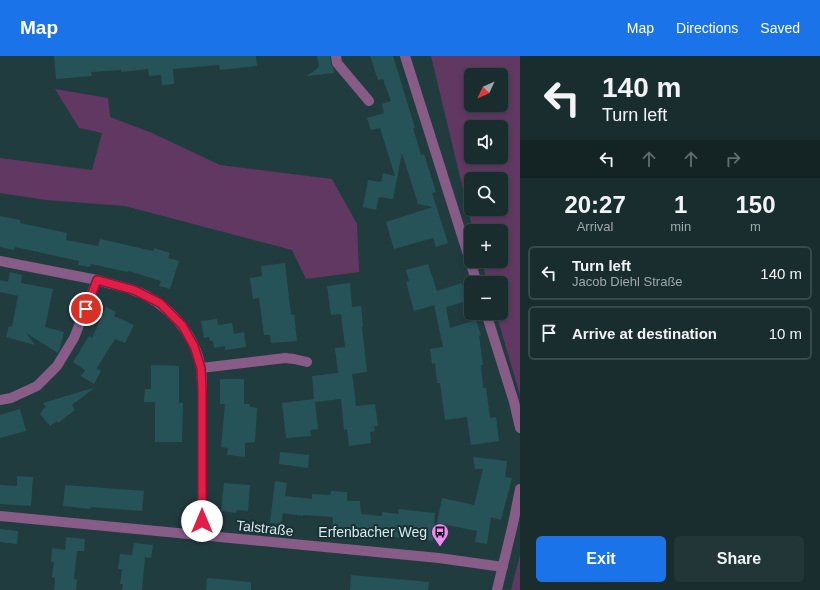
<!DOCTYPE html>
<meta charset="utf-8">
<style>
:root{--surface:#192d2f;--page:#223537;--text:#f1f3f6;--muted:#9fa8aa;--line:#37494b;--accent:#1a73e8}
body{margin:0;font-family:Helvetica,sans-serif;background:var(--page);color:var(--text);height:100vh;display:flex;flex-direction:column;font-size:15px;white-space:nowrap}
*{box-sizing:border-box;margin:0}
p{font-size:13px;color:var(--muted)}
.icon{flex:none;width:22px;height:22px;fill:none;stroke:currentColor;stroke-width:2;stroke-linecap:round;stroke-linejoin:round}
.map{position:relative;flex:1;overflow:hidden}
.details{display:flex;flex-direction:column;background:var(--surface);width:300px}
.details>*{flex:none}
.banner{background:#192d2f;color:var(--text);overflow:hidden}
.needle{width:26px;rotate:226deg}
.controls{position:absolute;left:464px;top:12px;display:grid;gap:8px}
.controls a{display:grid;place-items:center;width:44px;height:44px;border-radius:6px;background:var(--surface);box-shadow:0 2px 6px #0003,0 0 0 1px var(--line);font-size:20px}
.pin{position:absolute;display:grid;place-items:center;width:34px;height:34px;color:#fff;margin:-17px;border:2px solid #fff;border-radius:50%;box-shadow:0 1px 4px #0007}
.me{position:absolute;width:44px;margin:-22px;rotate:0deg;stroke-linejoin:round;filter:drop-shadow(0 0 3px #0008)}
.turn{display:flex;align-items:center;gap:14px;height:84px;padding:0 16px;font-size:18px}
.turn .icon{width:52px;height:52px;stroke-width:2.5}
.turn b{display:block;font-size:28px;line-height:34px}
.lanes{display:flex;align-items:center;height:38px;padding:0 16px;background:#0003;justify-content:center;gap:20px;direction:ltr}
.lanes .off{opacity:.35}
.eta{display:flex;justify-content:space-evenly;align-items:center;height:68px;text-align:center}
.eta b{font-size:24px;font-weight:700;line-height:28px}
.cta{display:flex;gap:8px;margin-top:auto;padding:8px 16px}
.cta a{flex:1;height:46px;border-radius:6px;background:var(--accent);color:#fff;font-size:16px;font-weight:700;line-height:46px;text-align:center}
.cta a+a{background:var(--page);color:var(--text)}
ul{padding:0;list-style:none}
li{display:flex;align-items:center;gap:12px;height:54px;margin:0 8px 6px;padding:0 8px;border:2px solid var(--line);border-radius:6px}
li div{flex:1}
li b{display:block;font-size:15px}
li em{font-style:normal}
header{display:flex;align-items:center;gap:24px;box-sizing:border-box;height:56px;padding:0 20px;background:var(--accent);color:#fff}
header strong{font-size:19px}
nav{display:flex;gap:22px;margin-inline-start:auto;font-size:14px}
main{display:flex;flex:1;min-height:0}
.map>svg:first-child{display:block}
.green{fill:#613862;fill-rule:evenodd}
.building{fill:#265358}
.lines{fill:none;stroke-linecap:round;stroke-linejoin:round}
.minor{stroke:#875d88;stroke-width:10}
.route-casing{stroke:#92132f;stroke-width:10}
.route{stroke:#e11d48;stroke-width:7}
.labels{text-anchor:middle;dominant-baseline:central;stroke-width:4;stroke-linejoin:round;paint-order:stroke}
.street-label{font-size:14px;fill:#dae9eb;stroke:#173135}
.poi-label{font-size:14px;fill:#dae9eb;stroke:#173135;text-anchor:end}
</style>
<header>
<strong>Map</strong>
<nav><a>Map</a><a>Directions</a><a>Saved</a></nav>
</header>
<main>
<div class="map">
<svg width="520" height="534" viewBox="0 0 520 534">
<rect width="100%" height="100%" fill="#213c3f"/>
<path class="green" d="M431 0H520V339L496 257H501V227H488L481 205H501V175H473ZM471 19H501V49H471ZM471 71H501V101H471ZM471 123H501V153H471Z
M55 33 108 42 110 61 152 77 220 109 332 123 357 168 359 216 306 223 292 194 125 150 46 144 0 137V102L92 114 102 77 79 72Z
M520 499V534H511Z"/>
<path class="building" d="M54 0H256L257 10 220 14 219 9 173 13 174 28 162 29 161 19 149 20 148 13 121 16V14L91 16 92 20 56 23Z
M317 0H330L331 8 334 14V17L307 20 319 11Z
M370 0H393L415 72H413L421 99 424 98 436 136 432 137 448 187 436 191 433 182 394 193 386 166 433 151 418 148 402 97 393 143 379 141 376 154 363 151 368 124 381 126 383 117 395 120 380 72 371 74 367 62 384 57 382 48 391 45 383 23 378 24Z
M0 160 20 164V167L67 177 66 184 98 190 100 183 153 195 154 192 170 197 168 202 179 205 170 233 159 230 161 225 129 215 128 216 91 208 90 211 78 209 79 205 15 191 14 194 0 191Z
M285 207 291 259 294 258 297 285 271 287 270 279H264L259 242 253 243 250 222 262 220 261 210Z
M428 208 437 235 462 227 467 245 446 251 450 272 476 264 481 279 479 280 483 309H481L483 332H486L490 362 496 361 499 385 471 389 467 361 445 364 440 327H437L435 307 432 308 430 293 443 291 434 249 414 255 406 226 409 225 406 214Z
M10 216 22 219 21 227 53 233 45 271 64 276 60 292 58 297 26 277 35 289 6 281 9 270 12 271 18 240 0 236V224L8 226Z
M350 227 352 251 361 250 363 270 362 271 367 316 352 318 354 332 356 350 375 348 378 370H374L375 375 370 376 371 387 349 390 347 373 344 374 341 343 315 346 318 373 310 374 311 380 286 382 282 347 314 343 312 320 338 317 335 292 345 291 341 258 331 259 327 230Z
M106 251 116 256 114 260 134 269 125 287 115 283 97 312 101 315 94 328 81 320 85 314 73 306 89 280 92 282Z
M217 263 218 269 232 267 234 278 244 276 246 291 225 294V290L214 292 213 285H210L209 281 204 282 201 265Z
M151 309 179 310V347H183L182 386H155V346H144L145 333H151Z
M220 323H244V348H250V351L257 352 255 386 245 387V401L227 399 228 392 221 391 225 348H220Z
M93 332V333L72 349 75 354 58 367 57 365 50 370 40 358 46 350 43 347Z
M20 353 26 375 0 382V359Z
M280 396 309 399 308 412 279 408Z
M473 401 507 405 505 421 512 422 501 464 491 461 487 488 475 486 477 475 437 467 442 442 474 449 483 413H475Z
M17 420 33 421 31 450 0 448V429L17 430Z
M275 425 287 427 285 440 312 443V438L330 439 331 435 347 436V445H360L361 458 382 460V456L399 458 398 453 435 457 433 485 366 478 367 474 346 475V473H332L333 461 303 459V460L283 457 281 468 270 467Z
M224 427 250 429 248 455 237 454 236 457 221 455Z
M65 429 144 435 142 455 91 451V453L63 450Z
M0 473 18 475 17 488 0 486Z
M66 481 85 483 84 495H77L74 523 77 524 76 534H54L55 522 52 521 54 506H51L52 492 65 494Z
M134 487 153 489 151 502 145 501 142 534H122L123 528H120L122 513H118L120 498 132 499Z
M351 519 429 526 428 534H350Z
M207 522 251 526V534H206Z"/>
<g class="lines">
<path class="minor" d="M336 0 337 7 369 45
M405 0 477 227
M0 205 97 224
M486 257 514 346 520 372
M201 312 285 302 294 303 307 306
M0 344 11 342 37 330 57 310 74 282 97 224C109 228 122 230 133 234 167 246 195 277 201 313 202 320 202 327 202 334V479
M0 460 439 502 503 511
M497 534 513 468 520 433"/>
</g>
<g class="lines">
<g class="route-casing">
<path id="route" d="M86 253 97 224 134 234 160 247 182 269 194 290 201 312 202 334V465"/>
</g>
<use href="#route" class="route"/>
</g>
<defs>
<g id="bus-pin" transform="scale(0.9)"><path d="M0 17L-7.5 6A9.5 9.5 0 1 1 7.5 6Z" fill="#f18af4" stroke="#173135"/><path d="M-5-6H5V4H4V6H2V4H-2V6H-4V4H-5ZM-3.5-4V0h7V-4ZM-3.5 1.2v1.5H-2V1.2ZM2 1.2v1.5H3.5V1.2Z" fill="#111"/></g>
</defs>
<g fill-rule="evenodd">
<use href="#bus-pin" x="440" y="476"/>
</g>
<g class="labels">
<g class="street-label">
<text transform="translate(265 472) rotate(6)">Talstraße</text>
</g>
<g class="poi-label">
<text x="427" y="476">Erfenbacher Weg</text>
</g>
</g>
</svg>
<div class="controls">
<a><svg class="needle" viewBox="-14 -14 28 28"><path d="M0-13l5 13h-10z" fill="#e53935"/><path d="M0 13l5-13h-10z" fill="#9fa8aa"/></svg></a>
<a><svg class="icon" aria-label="sound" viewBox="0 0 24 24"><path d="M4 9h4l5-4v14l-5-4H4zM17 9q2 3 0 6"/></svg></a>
<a><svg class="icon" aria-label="search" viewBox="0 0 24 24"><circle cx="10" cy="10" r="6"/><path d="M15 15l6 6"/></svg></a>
<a>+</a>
<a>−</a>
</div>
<div class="pin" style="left:86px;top:253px;background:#d93025"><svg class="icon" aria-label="arrive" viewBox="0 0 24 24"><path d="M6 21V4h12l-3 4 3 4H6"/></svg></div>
<svg class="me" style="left:202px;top:465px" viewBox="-20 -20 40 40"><circle r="19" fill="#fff"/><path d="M0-13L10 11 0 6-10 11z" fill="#e11d48"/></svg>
</div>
<section class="details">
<div class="banner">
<div class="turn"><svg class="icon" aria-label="left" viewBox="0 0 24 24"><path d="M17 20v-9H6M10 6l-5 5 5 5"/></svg><div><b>140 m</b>Turn left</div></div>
<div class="lanes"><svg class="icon" aria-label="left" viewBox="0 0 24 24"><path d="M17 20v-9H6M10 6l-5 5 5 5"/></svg><svg class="icon off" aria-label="ahead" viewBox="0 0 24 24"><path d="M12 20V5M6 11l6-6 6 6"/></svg><svg class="icon off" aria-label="ahead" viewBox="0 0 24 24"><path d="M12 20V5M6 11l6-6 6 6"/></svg><svg class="icon off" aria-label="right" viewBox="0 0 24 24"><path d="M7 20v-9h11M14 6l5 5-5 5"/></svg></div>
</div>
<div class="eta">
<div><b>20:27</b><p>Arrival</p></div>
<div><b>1</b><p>min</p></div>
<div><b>150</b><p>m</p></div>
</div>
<ul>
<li><svg class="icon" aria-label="left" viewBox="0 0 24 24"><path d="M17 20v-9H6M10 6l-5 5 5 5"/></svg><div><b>Turn left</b><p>Jacob Diehl Straße</p></div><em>140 m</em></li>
<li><svg class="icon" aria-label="arrive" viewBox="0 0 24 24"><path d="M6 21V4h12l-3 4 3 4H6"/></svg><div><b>Arrive at destination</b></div><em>10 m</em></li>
</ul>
<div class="cta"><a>Exit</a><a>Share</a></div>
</section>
</main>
